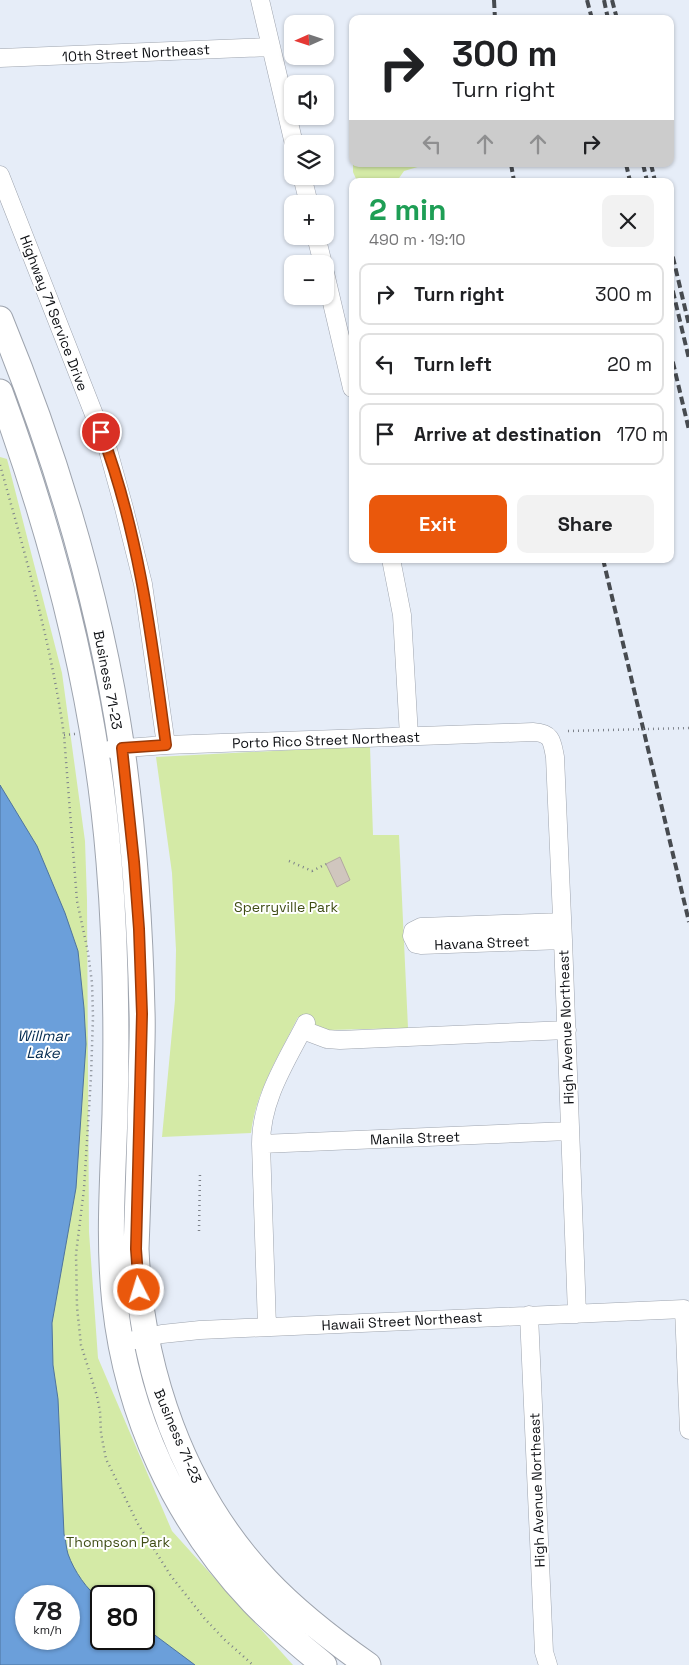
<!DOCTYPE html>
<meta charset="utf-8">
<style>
:root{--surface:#fff;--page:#f2f2f2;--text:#202124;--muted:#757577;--line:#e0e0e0;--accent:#ea580c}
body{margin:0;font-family:"Space Grotesk",sans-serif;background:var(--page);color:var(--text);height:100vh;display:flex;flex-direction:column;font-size:19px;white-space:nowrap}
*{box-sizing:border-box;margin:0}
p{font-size:16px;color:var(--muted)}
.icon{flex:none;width:28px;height:28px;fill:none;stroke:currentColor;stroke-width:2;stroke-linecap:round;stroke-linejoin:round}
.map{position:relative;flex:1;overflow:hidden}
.sheet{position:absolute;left:349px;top:178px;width:325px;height:385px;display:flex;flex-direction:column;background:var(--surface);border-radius:10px;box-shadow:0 1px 4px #0004}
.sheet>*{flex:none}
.guide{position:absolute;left:349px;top:15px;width:325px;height:152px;border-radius:10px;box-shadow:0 1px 4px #0004;background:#fff;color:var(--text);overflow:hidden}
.needle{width:32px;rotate:267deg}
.controls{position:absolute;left:284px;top:15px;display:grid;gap:10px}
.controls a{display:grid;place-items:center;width:50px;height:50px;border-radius:10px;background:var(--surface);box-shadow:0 1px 4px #0004;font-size:25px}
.speed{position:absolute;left:15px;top:1585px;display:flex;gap:10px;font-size:25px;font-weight:700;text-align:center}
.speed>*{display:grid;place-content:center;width:65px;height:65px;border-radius:50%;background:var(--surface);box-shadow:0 1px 4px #0004;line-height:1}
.speed small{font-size:12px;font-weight:400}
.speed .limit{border:2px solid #111;border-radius:8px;background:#fff;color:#111}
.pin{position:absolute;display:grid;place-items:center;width:42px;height:42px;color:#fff;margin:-21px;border:2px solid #fff;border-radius:50%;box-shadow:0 1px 5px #0007}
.me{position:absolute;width:55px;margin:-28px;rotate:355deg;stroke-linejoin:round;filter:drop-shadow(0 0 4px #0008)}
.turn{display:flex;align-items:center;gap:18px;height:105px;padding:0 20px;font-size:22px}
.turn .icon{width:65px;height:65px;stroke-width:2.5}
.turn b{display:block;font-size:35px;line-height:42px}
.lanes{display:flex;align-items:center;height:48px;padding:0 20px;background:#0003;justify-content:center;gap:25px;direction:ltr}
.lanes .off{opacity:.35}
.round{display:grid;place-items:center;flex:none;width:52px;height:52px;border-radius:10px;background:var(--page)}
.headline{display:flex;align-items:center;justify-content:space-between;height:85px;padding:0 20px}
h1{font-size:30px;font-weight:800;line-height:38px;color:#1e9e55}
.action{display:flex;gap:10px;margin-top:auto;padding:10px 20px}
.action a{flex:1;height:58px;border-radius:10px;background:var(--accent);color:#fff;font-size:20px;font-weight:800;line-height:58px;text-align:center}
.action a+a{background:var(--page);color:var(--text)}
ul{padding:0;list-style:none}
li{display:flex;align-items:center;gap:15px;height:62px;margin:0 10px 8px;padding:0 10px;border:2px solid var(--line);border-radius:10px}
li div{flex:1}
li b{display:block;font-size:19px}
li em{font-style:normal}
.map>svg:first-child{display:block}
.green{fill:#d4eaa6}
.water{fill:#6b9fda;stroke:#4f749e;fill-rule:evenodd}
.building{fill:#d0c6be;stroke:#b2a8a0}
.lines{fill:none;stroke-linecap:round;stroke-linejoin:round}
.minor-casing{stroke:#9ea4ae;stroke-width:19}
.highway-casing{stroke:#9ea4ae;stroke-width:27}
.path{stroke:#7d828a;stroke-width:2.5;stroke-dasharray:1 4;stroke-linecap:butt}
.minor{stroke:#fff;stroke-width:18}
.highway{stroke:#fff;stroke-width:25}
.rail{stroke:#474b50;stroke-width:4;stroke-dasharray:8 4;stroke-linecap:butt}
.path-bridge{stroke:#7d828a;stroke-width:2.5;stroke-dasharray:1 4;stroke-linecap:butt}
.route-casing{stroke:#983908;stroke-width:12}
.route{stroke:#ea580c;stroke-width:9}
.labels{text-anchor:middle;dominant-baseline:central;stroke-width:4;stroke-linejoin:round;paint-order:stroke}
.street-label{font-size:14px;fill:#0d0f13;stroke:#fff}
.park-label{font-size:14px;fill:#3f4d15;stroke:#fff}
.water-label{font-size:15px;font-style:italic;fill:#042b51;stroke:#fff}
</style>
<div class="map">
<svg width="689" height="1665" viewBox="0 0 689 1665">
<rect width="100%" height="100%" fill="#e6edf8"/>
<path class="green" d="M353 164H441L421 166 404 171 397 181H357L353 172Z
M0 457 7 459 62 673 85 841 87 900 89 1232 98 1358 172 1531 293 1665H162L144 1639V1596H101V1613L68 1584 0 796Z
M370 746 373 835H399L408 1028 328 1030 298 1017C279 1056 256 1090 251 1133L162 1137 175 1000 176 950 172 873 156 757Z"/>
<path class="water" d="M0 785 37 846 65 913 78 951 84 1008 86 1044 76 1188 52 1323 53 1365 58 1399 64 1534C66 1540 66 1548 68 1554 74 1571 87 1590 101 1600V1639H144V1627L195 1665H0ZM69 1596V1639H26V1596Z"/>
<path class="building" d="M340 857 350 880 337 887 326 864Z"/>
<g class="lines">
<g class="minor-casing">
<path id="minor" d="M260 0 294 144
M0 58 271 47
M0 175 108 450 124 508 143 584 166 745
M302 176 309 204
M316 236 323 264
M325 273 352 388
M391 559 402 615 409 736
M112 749 166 745 533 732C552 733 552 741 555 757L563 940 577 1314
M562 922 421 927 413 931 412 936 416 944 421 945 563 940
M303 1030 327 1039 340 1040 567 1030
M261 1144 569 1131
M529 1315 544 1652 548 1665
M267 1327 261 1144C261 1099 286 1062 306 1023
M121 1343 162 1334 200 1330 684 1309 689 1430"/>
</g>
<g class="highway-casing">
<path id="highway" d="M0 319C57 457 100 601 122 749 134 836 140 923 142 1011 143 1036 141 1062 141 1087 140 1141 138 1195 136 1249 141 1370 182 1491 266 1580 297 1613 331 1639 368 1665
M0 392C56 544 96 700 109 862 116 945 117 1030 115 1114 113 1177 108 1241 115 1304 127 1415 176 1521 253 1602 275 1625 300 1645 324 1665"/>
</g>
<path class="path" d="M0 465C25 554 51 643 64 735L77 901 88 952 92 983 93 1017 91 1077 84 1189 76 1254 77 1307 81 1345 97 1396 100 1412 101 1433 106 1459 138 1524 171 1576 205 1619 225 1640 253 1665
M64 735 75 734
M289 861 312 871 326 864
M199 1231 200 1172"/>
<use href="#minor" class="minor"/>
<use href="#highway" class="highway"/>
<path class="rail" d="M494 0 495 19
M587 0 592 19
M604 0 608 19
M612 0 617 19
M511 164 514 181
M626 164 630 181
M643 164 647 181
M651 164 655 181
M670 245 689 325
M670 279 689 359
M670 350 689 430
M603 559 689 922"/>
<path class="path-bridge" d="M568 731 689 728"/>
</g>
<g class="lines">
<g class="route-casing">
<path id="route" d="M101 432C139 532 152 640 166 745L122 748 134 862 139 929 142 1014 136 1249 139 1290"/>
</g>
<use href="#route" class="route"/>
</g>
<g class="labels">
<g class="street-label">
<text transform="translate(136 53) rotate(-3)">10th Street Northeast</text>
<text transform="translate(54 313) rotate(69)">Highway 71 Service Drive</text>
<text transform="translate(108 680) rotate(79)">Business 71-23</text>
<text transform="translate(326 740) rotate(-2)">Porto Rico Street Northeast</text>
<text transform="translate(482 943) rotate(-2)">Havana Street</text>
<text transform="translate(566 1027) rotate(-92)">High Avenue Northeast</text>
<text transform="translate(415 1138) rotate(-2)">Manila Street</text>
<text transform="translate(402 1321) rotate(-3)">Hawaii Street Northeast</text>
<text transform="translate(178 1436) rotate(67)">Business 71-23</text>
<text transform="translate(537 1490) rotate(-92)">High Avenue Northeast</text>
</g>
<g class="park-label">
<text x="286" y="907">Sperryville Park</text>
<text x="118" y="1542">Thompson Park</text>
</g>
<g class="water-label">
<text x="43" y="1035">Willmar<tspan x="43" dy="17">Lake</tspan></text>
</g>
</g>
</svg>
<div class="controls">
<a><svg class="needle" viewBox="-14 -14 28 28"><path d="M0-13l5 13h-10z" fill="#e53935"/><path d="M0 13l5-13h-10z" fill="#757577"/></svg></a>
<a><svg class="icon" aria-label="sound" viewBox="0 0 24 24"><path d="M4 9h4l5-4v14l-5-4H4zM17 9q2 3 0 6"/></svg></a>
<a><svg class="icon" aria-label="layers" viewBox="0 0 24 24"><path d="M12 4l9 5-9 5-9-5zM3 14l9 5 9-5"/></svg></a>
<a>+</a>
<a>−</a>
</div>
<div class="speed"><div>78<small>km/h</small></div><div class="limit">80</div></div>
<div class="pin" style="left:101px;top:432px;background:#d93025"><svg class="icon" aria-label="arrive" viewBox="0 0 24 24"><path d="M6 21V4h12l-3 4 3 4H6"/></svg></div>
<svg class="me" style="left:139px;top:1290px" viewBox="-20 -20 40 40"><circle r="17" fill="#ea580c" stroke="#fff" stroke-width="3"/><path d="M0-11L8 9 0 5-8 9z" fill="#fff"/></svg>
<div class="guide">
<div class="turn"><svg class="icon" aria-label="right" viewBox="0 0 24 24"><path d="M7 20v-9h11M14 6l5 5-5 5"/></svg><div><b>300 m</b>Turn right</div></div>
<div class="lanes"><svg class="icon off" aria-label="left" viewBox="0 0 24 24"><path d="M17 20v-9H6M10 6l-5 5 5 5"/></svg><svg class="icon off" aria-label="ahead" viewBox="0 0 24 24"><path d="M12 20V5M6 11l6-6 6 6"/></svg><svg class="icon off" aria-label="ahead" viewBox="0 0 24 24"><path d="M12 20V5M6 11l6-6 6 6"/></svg><svg class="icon" aria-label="right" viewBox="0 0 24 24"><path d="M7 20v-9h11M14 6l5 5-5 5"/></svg></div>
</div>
<section class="sheet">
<div class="headline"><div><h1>2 min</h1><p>490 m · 19:10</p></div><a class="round"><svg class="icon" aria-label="close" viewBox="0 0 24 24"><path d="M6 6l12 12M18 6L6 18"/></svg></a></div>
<ul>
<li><svg class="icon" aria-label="right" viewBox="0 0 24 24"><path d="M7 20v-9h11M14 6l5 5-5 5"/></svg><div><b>Turn right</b></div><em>300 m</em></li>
<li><svg class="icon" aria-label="left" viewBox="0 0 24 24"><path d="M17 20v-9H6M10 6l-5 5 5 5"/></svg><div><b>Turn left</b></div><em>20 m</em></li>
<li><svg class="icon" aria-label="arrive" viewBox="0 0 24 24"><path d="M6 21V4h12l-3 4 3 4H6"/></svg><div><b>Arrive at destination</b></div><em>170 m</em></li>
</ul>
<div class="action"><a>Exit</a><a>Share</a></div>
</section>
</div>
